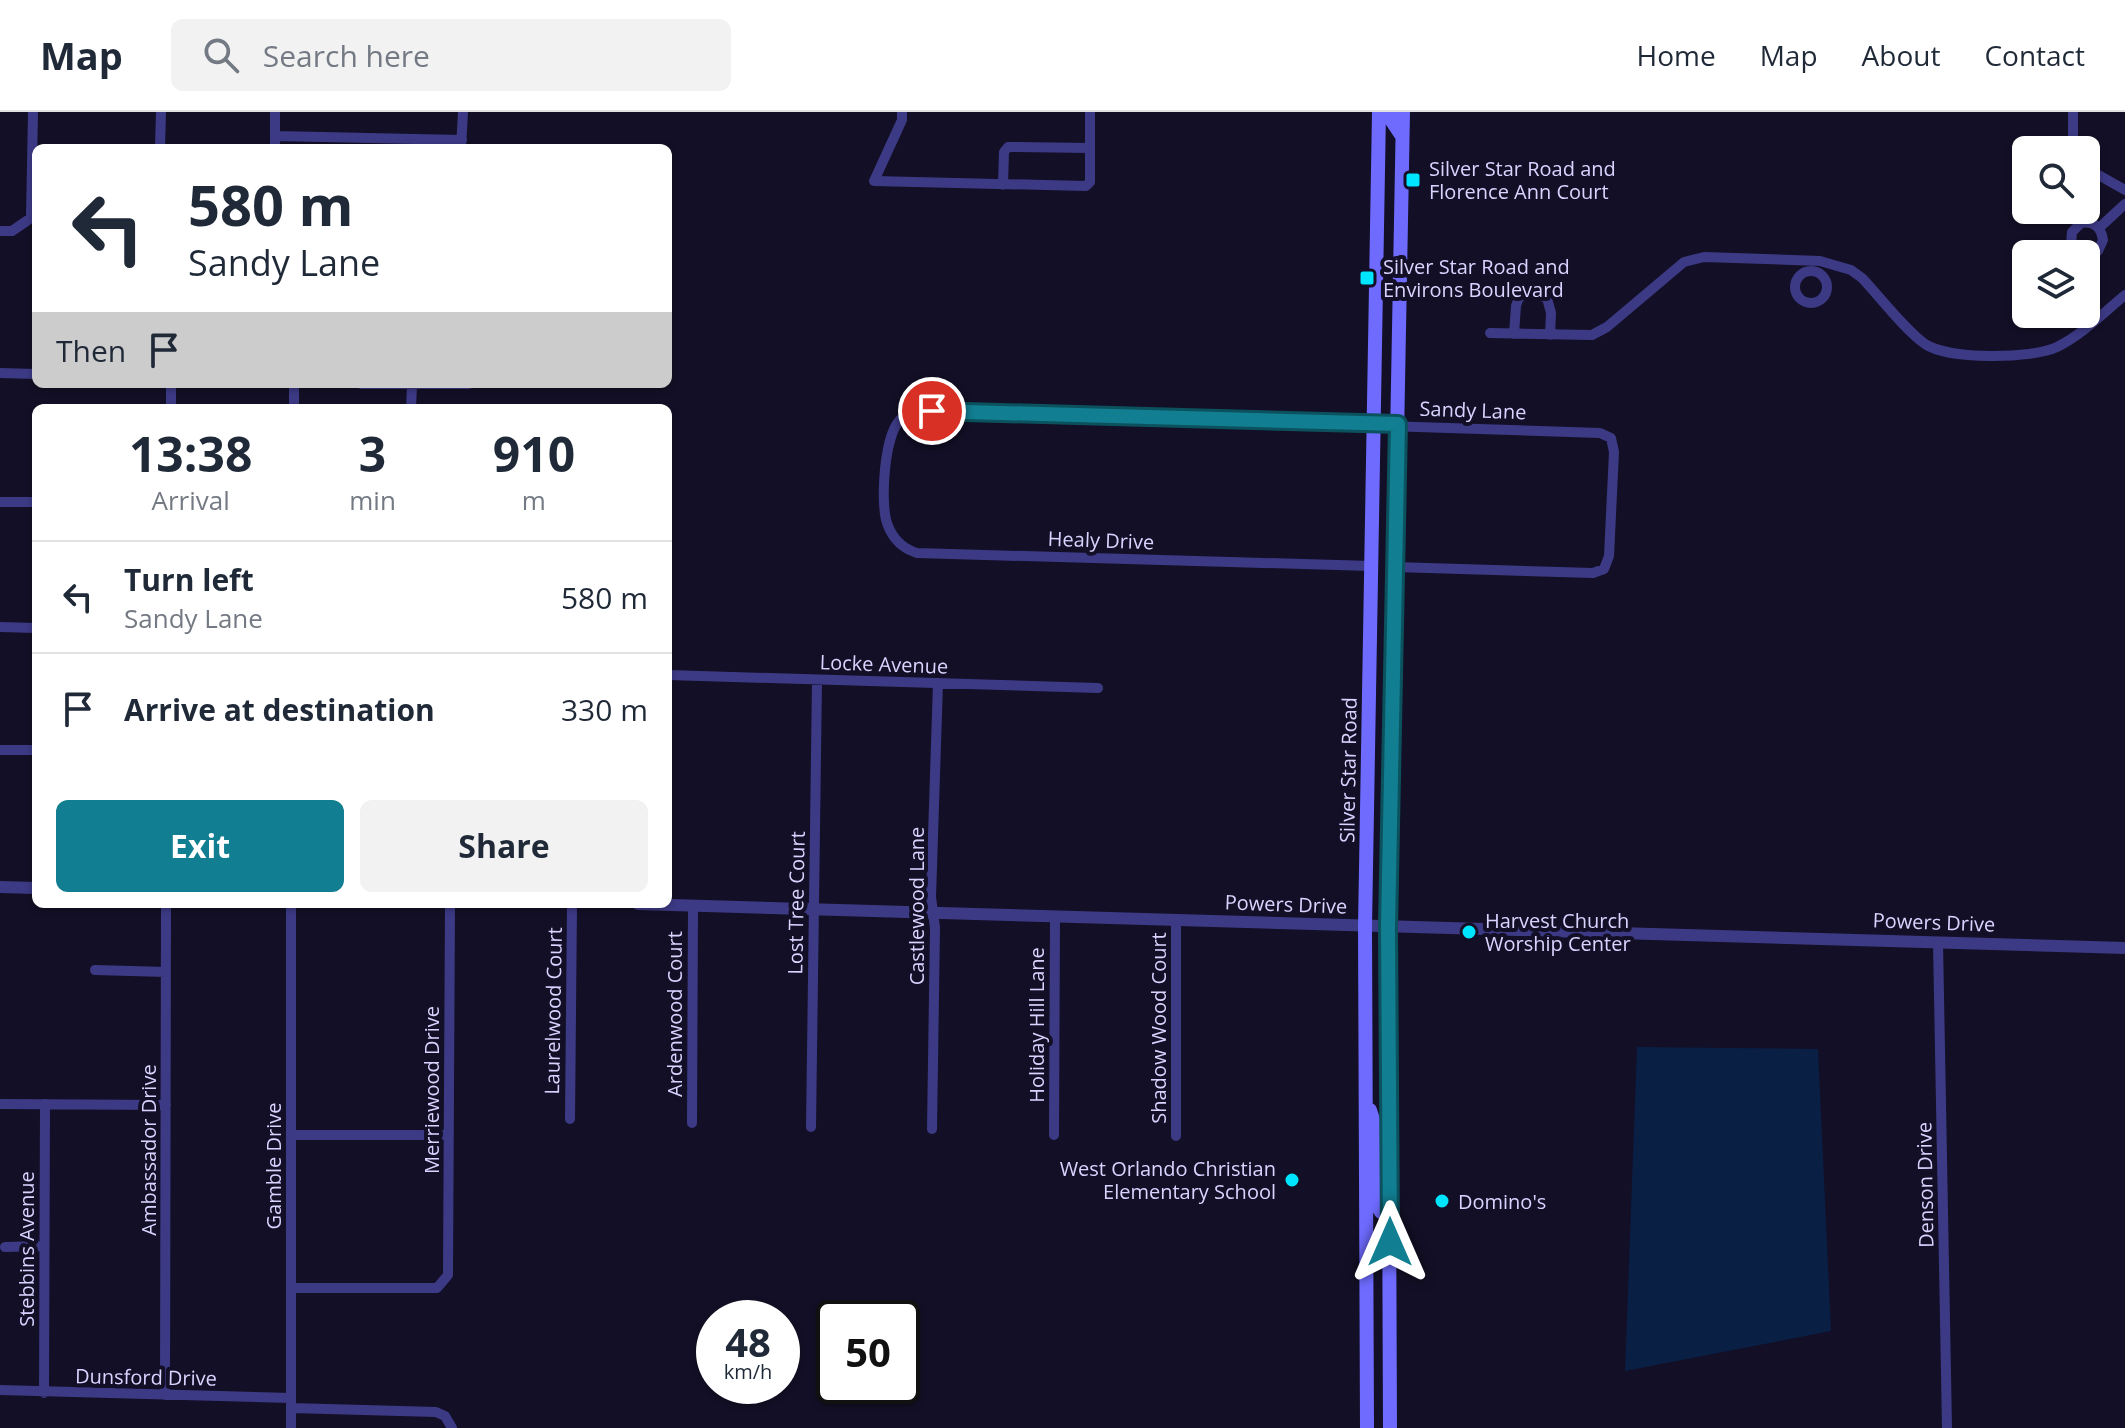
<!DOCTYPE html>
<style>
:root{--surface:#fff;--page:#f2f2f3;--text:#1f2937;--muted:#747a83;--line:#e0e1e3;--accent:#117e91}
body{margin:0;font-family:"Open Sans",sans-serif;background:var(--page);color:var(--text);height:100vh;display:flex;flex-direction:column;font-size:30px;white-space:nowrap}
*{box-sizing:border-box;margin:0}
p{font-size:26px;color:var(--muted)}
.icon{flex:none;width:44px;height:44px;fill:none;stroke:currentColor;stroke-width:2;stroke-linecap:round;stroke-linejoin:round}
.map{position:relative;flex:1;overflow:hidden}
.details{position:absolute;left:32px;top:292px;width:640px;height:504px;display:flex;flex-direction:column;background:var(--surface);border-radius:12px;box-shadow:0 2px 6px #0004}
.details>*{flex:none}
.guide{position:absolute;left:32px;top:32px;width:640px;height:244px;border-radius:12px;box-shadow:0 2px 6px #0004;background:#fff;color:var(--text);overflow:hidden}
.buttons{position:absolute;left:2012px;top:24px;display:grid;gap:16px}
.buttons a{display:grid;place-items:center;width:88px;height:88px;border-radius:12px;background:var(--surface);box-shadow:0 2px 6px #0004;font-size:40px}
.speed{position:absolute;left:696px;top:1188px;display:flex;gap:16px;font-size:40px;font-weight:700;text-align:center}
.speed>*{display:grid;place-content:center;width:104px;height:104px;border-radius:50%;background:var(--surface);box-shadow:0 2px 6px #0004;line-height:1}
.speed small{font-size:20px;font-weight:400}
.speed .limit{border:4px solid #111;border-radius:12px;background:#fff;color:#111}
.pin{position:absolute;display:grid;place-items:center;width:68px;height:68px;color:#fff;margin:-34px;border:4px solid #fff;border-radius:50%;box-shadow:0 2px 8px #0007}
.me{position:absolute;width:88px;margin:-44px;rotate:0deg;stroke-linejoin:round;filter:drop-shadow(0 0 6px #0008)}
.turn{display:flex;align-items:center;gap:28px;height:168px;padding:0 24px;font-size:36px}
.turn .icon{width:104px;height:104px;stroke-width:2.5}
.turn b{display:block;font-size:56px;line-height:68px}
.then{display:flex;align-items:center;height:76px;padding:0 24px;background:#0003;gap:16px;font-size:30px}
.eta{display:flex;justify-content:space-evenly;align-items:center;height:136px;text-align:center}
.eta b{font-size:48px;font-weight:700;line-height:56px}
.primary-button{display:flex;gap:16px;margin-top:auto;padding:16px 24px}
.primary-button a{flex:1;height:92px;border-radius:12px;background:var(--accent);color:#fff;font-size:32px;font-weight:700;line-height:92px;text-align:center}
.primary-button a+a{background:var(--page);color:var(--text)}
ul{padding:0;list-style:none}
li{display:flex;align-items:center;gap:24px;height:112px;padding:0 24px;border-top:2px solid var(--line)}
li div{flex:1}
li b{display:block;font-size:30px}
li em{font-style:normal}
header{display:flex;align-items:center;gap:48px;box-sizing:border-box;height:112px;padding:0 40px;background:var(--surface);border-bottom:2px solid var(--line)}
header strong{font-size:38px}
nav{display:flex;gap:44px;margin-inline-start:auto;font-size:28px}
.search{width:560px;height:72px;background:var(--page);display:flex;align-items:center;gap:20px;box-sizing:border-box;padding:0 28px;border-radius:12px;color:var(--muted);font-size:30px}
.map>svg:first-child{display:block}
.water{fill:#0a1f44}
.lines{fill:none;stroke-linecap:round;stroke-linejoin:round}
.minor{stroke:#3d3a85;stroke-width:10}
.tertiary{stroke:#3d3a85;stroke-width:12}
.secondary{stroke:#6f6bff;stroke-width:14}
.route-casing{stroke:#0b525e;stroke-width:20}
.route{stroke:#117e91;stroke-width:14}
.poi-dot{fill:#00e5ff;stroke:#130f26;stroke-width:3}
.labels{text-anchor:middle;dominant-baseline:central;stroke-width:8;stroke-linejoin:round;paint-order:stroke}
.poi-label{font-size:20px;fill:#d9d4ff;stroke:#130f26;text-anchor:start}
.street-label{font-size:20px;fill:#d9d4ff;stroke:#130f26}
</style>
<header>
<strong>Map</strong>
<div class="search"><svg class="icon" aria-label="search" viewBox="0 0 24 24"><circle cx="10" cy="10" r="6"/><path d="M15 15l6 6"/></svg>Search here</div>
<nav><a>Home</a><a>Map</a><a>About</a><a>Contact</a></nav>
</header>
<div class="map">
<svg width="2125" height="1316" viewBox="0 0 2125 1316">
<rect width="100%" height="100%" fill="#130f26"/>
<path class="water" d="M1637 935 1818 937 1831 1219 1625 1259Z"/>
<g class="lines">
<path class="minor" d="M902 0V8L874 69 1086 74 1090 70V0
M2073 0V38
M275 24 462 28
M160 36 161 0
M275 36V0
M461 36 463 0
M2086 56 2125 78
M1003 73 1004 40 1008 35 1090 36
M2099 116 2125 92
M0 119H12L31 106 33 0
M2079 142 2071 133 2072 120 2081 111C2094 109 2101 115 2103 128L2098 139 2086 144
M1795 175a16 16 0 1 1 32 0a16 16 0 1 1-32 0Z
M1490 221 1592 223 1607 215 1684 150 1704 145 1820 149 1851 158 1862 166C1880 185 1905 218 1925 232 1949 248 2032 247 2057 235 2083 222 2103 201 2125 183
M1514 222 1516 194 1519 185 1532 181 1547 186 1551 201 1550 223
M0 261 36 262
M361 272H469
M171 296V272
M294 296V272
M411 296 412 274
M0 390H36
M1371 454 917 441C901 436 892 426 887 411 880 391 884 319 902 306 910 300 922 300 932 299L1600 321 1611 326 1614 340 1609 444 1604 457 1593 461 1395 455
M0 515 36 516
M668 563 1098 576
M0 638H36
M1938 830 1947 1316
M95 858 166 860
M0 992 166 993
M570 1007 572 792
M692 1011 693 794
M811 1015 817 568
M932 1017 935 816 931 785 938 571
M291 1023H449
M1054 1023 1055 804
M1176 1024V807
M5 1135 43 1134
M291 1176H437L448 1163 450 792
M0 1278 291 1286
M44 1281 45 992
M165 1283 166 792
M291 1296 436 1300 445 1304 452 1316
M291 1316V792"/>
<path class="tertiary" d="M0 775 36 776
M638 792 2125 836"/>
<path class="secondary" d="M1392 0V9L1402 24
M1370 998 1376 1017V1092L1381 1100 1390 1104
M1367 1316 1365 815 1379 0
M1390 1316 1388 815 1403 0"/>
</g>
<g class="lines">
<g class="route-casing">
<path id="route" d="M932 299 1398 312 1388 815 1390 1130"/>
</g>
<use href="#route" class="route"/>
</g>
<g class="poi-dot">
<rect x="1405" y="60" width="16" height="16" rx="4"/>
<rect x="1359" y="158" width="16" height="16" rx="4"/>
<circle cx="1469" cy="820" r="8"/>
<circle cx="1292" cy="1068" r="8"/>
<circle cx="1442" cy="1089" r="8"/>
</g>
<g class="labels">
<g class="poi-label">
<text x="1429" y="56">Silver Star Road and<tspan x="1429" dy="23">Florence Ann Court</tspan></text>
<text x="1383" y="154">Silver Star Road and<tspan x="1383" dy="23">Environs Boulevard</tspan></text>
<text x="1485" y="808">Harvest Church<tspan x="1485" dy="23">Worship Center</tspan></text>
<text x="1276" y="1056" text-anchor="end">West Orlando Christian<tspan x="1276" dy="23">Elementary School</tspan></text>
<text x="1458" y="1089">Domino's</text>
</g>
<g class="street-label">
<text transform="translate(1473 298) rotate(2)">Sandy Lane</text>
<text transform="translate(1101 428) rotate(2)">Healy Drive</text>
<text transform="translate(884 552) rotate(2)">Locke Avenue</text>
<text transform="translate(1348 658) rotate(-89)">Silver Star Road</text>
<text transform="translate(796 791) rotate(-89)">Lost Tree Court</text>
<text transform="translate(1286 792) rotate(2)">Powers Drive</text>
<text transform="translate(916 794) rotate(-90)">Castlewood Lane</text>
<text transform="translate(1934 810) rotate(2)">Powers Drive</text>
<text transform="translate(553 899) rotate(-89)">Laurelwood Court</text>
<text transform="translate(674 902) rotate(-90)">Ardenwood Court</text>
<text transform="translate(1036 913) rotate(-90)">Holiday Hill Lane</text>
<text transform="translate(1158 916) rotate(-90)">Shadow Wood Court</text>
<text transform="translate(431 978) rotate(-90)">Merriewood Drive</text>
<text transform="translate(148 1038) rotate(-90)">Ambassador Drive</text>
<text transform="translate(273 1054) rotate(-90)">Gamble Drive</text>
<text transform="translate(1925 1073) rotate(-91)">Denson Drive</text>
<text transform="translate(26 1137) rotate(-90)">Stebbins Avenue</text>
<text transform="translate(146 1265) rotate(1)">Dunsford Drive</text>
</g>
</g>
</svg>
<div class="buttons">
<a><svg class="icon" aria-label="search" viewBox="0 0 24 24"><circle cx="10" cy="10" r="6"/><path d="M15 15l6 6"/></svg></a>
<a><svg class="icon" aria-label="layers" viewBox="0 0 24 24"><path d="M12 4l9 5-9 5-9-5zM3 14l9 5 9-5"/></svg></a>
</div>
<div class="speed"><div>48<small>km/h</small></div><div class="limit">50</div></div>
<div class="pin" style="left:932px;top:299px;background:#d93025"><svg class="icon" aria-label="arrive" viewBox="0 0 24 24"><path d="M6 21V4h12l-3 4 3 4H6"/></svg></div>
<svg class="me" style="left:1390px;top:1130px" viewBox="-20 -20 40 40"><path d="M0-17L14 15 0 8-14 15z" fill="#117e91" stroke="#fff" stroke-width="4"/></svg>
<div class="guide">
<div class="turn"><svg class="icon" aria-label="left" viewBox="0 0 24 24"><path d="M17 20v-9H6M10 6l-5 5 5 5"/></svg><div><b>580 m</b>Sandy Lane</div></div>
<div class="then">Then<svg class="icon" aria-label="arrive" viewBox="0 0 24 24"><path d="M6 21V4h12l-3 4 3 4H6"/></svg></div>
</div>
<section class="details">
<div class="eta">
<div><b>13:38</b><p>Arrival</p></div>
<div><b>3</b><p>min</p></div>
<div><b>910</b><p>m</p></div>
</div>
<ul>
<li><svg class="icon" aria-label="left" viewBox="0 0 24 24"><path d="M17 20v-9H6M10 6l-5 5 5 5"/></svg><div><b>Turn left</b><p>Sandy Lane</p></div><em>580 m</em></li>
<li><svg class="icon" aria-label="arrive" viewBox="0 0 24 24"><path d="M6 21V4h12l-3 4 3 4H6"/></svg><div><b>Arrive at destination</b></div><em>330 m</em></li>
</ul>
<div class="primary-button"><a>Exit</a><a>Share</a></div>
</section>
</div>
